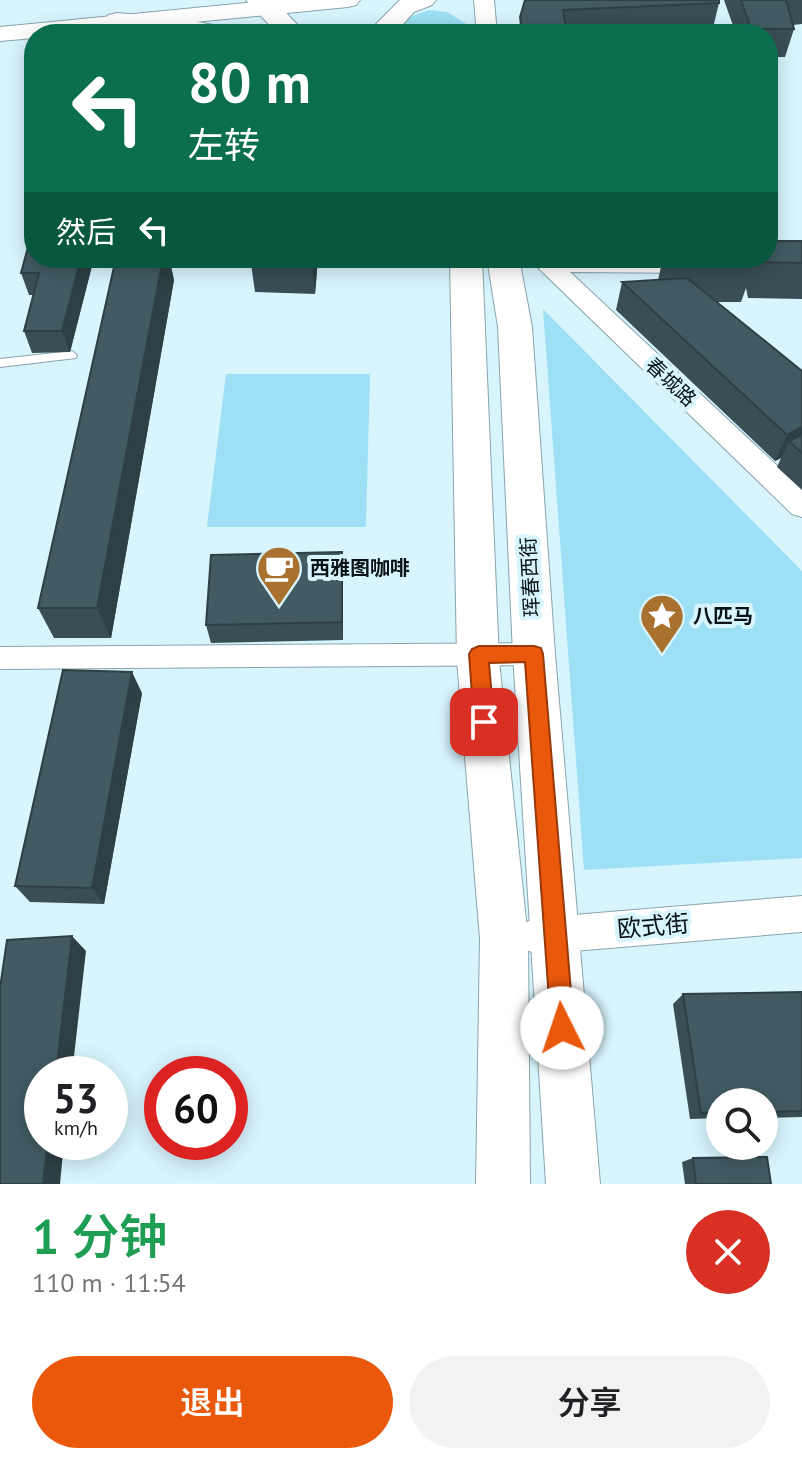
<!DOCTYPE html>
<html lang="zh">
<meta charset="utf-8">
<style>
:root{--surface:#fff;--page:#f2f2f2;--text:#202124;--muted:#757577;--accent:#ea580c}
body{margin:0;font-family:"PT Sans","Noto Sans SC",sans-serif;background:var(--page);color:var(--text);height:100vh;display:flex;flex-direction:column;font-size:30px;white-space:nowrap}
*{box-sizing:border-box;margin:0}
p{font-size:26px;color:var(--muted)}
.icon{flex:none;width:44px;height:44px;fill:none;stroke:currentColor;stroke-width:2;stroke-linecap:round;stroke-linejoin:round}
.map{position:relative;height:1184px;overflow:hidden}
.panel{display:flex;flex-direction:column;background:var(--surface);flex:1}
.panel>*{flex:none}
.top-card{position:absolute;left:24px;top:24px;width:754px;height:244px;border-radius:32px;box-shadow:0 4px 20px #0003;background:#0b6e4f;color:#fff;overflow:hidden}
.buttons{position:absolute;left:706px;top:1088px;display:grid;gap:16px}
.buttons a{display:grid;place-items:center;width:72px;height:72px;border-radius:50%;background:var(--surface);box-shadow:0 4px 20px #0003;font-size:40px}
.speed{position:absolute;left:24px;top:1056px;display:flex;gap:16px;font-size:40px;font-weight:700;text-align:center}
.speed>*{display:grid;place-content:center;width:104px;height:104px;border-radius:50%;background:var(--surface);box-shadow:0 4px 20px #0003;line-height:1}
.speed small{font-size:20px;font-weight:400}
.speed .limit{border:12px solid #d22;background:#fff;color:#111}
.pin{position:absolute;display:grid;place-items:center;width:68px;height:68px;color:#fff;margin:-34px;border-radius:16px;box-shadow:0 4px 12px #0006}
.me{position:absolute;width:88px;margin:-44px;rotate:356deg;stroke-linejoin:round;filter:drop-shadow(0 0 6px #0008)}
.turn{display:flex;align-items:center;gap:28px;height:168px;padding:0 32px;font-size:36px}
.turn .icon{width:104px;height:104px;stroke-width:2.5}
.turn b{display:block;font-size:56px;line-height:68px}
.then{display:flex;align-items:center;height:76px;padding:0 32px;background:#0003;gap:16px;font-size:30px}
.round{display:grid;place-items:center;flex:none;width:84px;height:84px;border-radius:42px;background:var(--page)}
.head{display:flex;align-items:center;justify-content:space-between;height:136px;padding:0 32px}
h1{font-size:48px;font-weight:600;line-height:60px;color:#1e9e55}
.primary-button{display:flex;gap:16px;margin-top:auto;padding:16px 32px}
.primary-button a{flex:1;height:92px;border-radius:48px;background:var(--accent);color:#fff;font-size:32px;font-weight:600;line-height:92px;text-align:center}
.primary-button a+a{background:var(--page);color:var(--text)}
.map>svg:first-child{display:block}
.green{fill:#9de0f5}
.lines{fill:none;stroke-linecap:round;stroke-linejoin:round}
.service-casing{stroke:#89a4ad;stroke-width:2}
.minor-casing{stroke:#89a4ad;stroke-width:2}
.tertiary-casing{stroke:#89a4ad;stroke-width:2}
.secondary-casing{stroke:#89a4ad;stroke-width:2}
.primary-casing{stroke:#89a4ad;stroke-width:2}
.service{fill:#fff;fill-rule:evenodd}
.minor{fill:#fff;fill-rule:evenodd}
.tertiary{fill:#fff;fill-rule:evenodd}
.secondary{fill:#fff;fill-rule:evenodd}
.primary{fill:#fff;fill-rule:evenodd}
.wall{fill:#394e55}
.shaded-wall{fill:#2e4045}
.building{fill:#425b63;stroke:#2e4045;stroke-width:2}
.route{fill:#ea580c;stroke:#983908;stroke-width:2}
.labels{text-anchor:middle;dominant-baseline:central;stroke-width:8;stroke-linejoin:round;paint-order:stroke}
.street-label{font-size:20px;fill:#091316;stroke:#d8f5fe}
.poi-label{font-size:20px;font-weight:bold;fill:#091316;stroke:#d8f5fe;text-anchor:start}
.near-street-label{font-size:24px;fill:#091316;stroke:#d8f5fe}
</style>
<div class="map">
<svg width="802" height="1184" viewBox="0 0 802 1184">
<rect width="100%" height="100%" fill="#d8f5fe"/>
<path class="green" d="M429 10 447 12 468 25 467 34H400L405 19Z
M543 309 802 571V858L584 870Z
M226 374H370L366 527H207Z"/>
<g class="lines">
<g class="service-casing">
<path id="service" d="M72 351 77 355 76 358 0 367V359Z"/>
</g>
<g class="minor-casing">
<path id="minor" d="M534 643 543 646 546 654 543 662 534 665 0 669V647Z"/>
</g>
<g class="tertiary-casing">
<path id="tertiary" d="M474 0H494L497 34H477Z
M528 258 709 259 712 265 709 271 700 273 570 272 802 489V517L792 514Z
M802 896V932L537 954 524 949 519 936 524 923 537 918Z"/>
</g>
<g class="secondary-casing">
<path id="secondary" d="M277 0H360L356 5 348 7 73 34H34V38L0 41V27Z"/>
</g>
<g class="primary-casing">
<path id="primary" d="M246 0H274L306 34H278Z
M400 0H436L432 5 414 12 394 34H366Z
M117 13 182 19 229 28 233 34H172L108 27 104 21 108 15Z
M450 258H482L499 660 528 939 530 1184H476L480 939 457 660Z
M487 258H519L532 327 555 654 600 1184H546L513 654 498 327Z"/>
</g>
<use href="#service" class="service"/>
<use href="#minor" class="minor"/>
<use href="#tertiary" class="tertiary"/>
<use href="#secondary" class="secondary"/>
<use href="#primary" class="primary"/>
</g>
<path class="wall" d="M525 0 719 3 712 32 658 34H519L520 17Z
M724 0H802V24L793 25 794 29 785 57H768V34H736Z
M802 241V299L748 298 746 288 741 302H716L802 371V490L777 467 781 458 775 461 616 310 622 282 658 280 663 258 632 259V258H768Z
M34 258H94L70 352 32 353 24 331 33 295H29L21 273Z
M116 258H169L174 280 111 638H54L38 608Z
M318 258 315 294 255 292 251 264Z
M342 552 343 571V640L211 643 206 625Z
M142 693 104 904 30 902 15 886Z
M802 992V1117L764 1118V1102H720V1118L690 1119 673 1004 683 994Z
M693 1158 771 1184H685L682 1162Z"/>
<path class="shaded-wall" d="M81 258H94L70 352 62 331Z
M163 258H169L174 280 111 638 97 608Z
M313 258H318L315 294 312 267Z
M802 427V448L789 441 781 458 775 461 787 435Z
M342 552 343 571V640L342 622Z
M132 672 142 693 104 904 92 888Z
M72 936 86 951 72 1074H56Z
M48 1142H64L60 1184H43Z"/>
<path class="building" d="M525 0H719V3L563 10 567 34H523L520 17Z
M741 0H786L794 29H751Z
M34 225V258H81L62 331H24L39 273H21Z
M768 241H802V263L761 262 760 258H768Z
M116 258H163L97 608H38Z
M252 258H313L312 267 251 264Z
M666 258H752L754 266 665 265Z
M687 278 802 371V427L787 435 622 282Z
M802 435V453L789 441Z
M342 552V622L206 625 211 555Z
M63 670 132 672 92 888 15 886Z
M72 936 56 1074H42V1142H48L43 1184H0V988L7 940Z
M802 992V1111L764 1112V1102H720V1112L701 1113 683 994Z
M767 1157 771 1184H696L693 1158Z"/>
<path class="route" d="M479 646H534L541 648 543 654 574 1028 571 1036 562 1039 554 1036 551 1028 525 662 489 663 494 722 491 728 484 731 477 728 474 722 469 654 472 649Z"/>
<defs>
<g id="cafe-pin" transform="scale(2.3)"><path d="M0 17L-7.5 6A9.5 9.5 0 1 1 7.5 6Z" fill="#a8712d" stroke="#d8f5fe"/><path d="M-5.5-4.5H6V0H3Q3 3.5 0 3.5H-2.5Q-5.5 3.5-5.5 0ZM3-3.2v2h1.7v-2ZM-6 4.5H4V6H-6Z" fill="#fff"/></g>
<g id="sight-pin" transform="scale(2.3)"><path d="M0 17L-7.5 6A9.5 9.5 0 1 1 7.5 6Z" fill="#a8712d" stroke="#d8f5fe"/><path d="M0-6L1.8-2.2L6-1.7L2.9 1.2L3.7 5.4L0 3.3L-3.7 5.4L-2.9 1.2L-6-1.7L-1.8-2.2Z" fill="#fff"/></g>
</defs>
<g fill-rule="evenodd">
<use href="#cafe-pin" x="279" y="568"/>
<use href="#sight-pin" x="662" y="616"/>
</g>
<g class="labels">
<g class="street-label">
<text transform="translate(671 382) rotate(43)">春城路</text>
<text transform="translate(530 577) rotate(-93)">珲春西街</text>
</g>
<g class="poi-label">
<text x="310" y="568">西雅图咖啡</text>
<text x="693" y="616">八匹马</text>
</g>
<g class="near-street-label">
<text transform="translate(653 926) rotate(-5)">欧式街</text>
</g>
</g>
</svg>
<div class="buttons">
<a><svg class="icon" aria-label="search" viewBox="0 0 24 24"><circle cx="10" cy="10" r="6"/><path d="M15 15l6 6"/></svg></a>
</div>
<div class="speed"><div>53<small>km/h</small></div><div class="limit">60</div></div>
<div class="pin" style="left:484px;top:722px;background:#d93025"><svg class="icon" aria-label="arrive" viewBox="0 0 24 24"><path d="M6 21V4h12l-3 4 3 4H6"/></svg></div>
<svg class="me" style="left:562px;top:1028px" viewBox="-20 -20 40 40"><circle r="19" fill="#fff"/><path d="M0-13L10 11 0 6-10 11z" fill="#ea580c"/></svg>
<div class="top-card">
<div class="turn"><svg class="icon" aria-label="left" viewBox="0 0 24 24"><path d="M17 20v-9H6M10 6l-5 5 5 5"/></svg><div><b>80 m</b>左转</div></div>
<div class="then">然后<svg class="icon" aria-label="left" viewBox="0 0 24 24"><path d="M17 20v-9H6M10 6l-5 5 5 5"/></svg></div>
</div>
</div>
<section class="panel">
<div class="head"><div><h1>1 分钟</h1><p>110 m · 11:54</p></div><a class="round" style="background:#d93025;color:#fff"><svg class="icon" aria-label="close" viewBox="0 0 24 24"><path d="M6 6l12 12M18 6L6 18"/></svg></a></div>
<div class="primary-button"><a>退出</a><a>分享</a></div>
</section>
